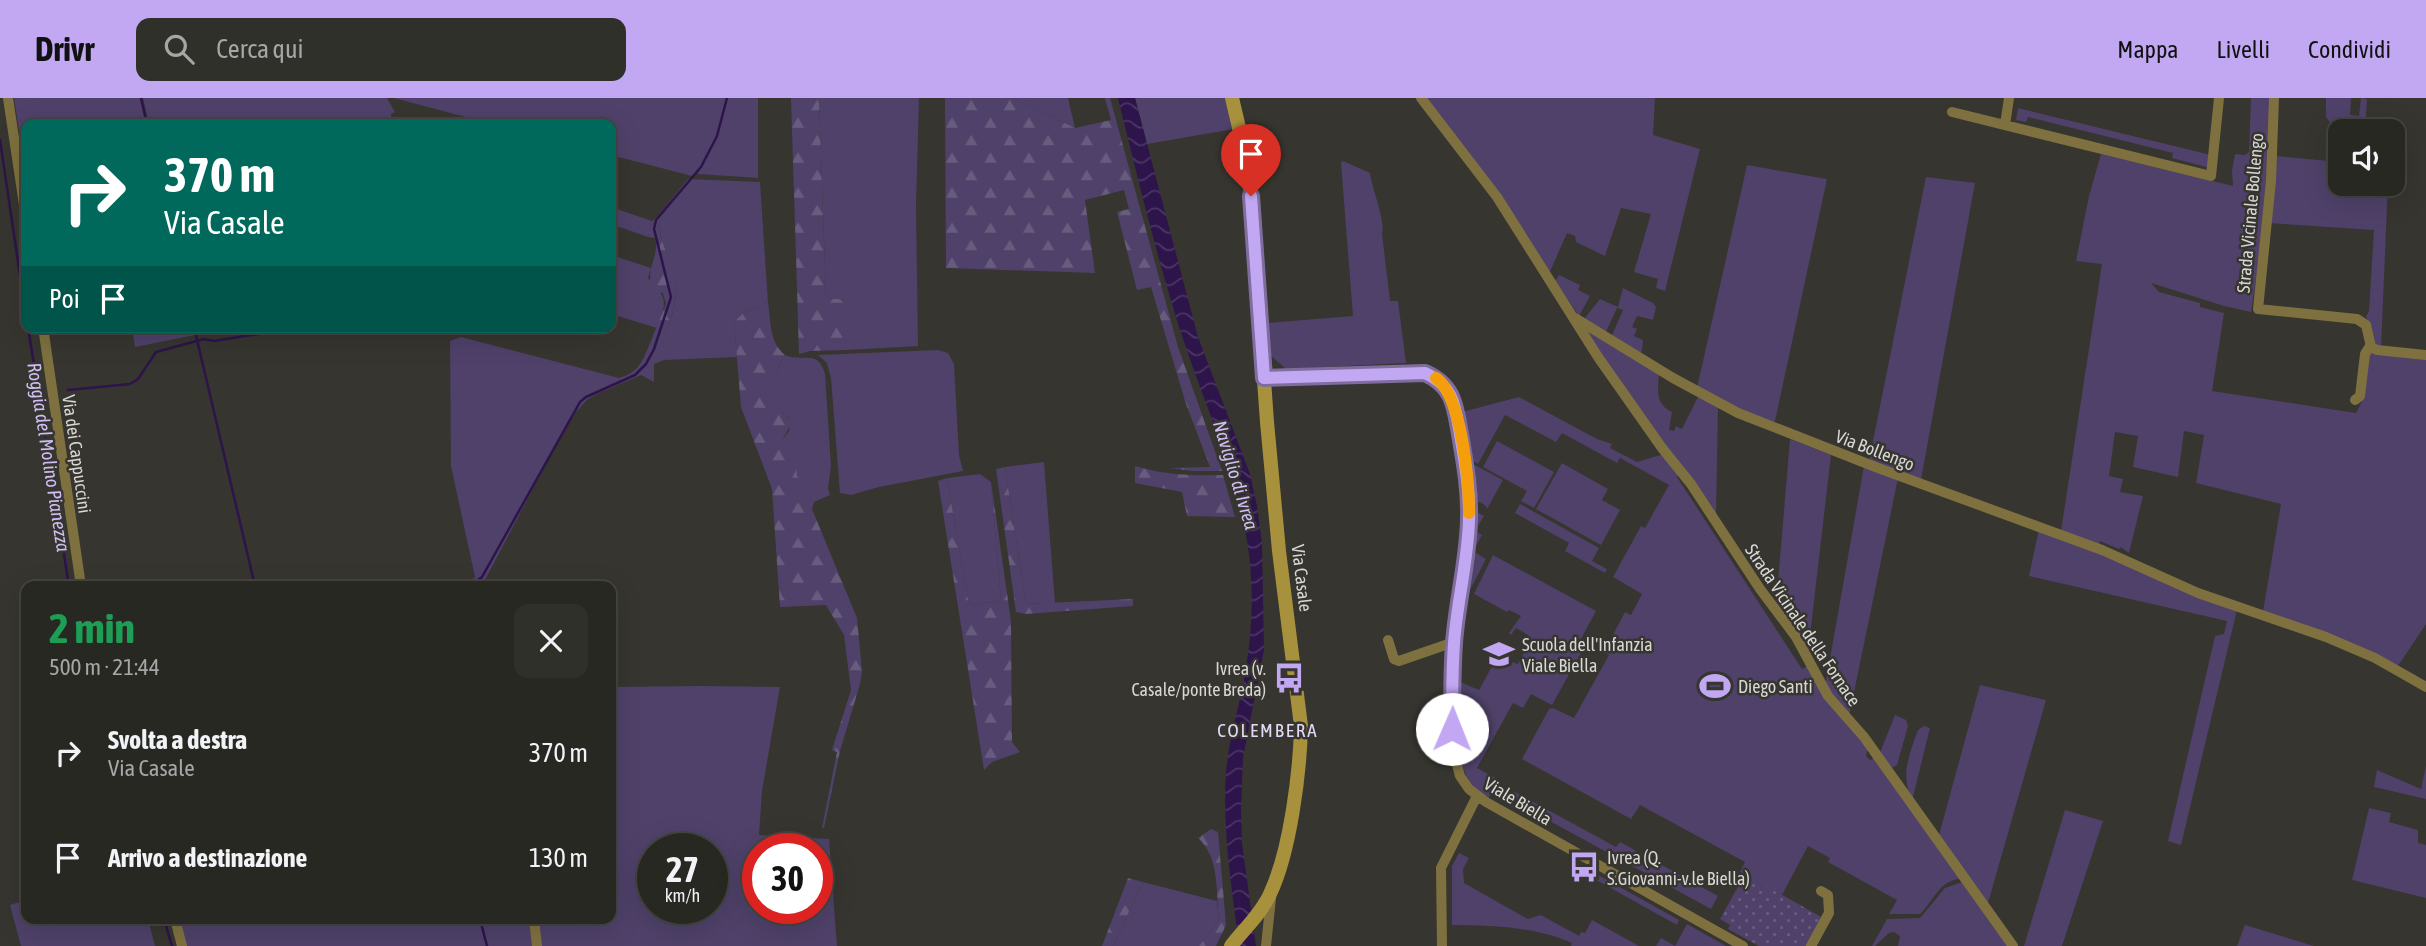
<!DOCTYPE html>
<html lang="it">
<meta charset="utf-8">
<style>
:root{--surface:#282823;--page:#30302b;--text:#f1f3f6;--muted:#a5a6a6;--line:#444441;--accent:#c2a8f2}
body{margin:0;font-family:"Asap Condensed",sans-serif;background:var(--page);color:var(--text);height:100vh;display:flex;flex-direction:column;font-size:26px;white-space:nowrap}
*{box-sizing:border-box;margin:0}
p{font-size:23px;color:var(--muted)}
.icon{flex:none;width:38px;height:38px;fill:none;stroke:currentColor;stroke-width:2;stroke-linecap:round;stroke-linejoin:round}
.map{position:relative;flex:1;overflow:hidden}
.side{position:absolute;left:21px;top:483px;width:595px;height:343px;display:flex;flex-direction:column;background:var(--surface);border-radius:14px;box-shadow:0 7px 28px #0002,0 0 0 2px var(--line)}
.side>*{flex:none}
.top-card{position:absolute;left:21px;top:21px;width:595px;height:214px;border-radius:14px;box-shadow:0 7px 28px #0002,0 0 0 2px var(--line);background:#00695c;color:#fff;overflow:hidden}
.buttons{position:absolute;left:2328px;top:21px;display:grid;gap:14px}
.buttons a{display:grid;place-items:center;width:77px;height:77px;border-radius:14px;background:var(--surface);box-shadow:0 7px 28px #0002,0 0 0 2px var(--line);font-size:35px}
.speed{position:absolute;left:637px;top:735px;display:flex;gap:14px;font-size:35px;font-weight:700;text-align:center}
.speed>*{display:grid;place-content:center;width:91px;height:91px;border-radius:50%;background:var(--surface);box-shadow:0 7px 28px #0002,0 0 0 2px var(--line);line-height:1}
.speed small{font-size:18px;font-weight:400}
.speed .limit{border:10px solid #d22;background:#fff;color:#111}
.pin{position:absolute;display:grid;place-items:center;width:60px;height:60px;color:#fff;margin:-72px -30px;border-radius:50% 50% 50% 0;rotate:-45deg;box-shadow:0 0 7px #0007}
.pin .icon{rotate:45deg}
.me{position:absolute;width:77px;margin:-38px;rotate:1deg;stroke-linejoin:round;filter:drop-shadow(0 0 5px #0008)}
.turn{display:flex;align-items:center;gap:24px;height:147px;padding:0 28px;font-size:32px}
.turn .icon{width:91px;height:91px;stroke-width:2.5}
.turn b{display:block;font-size:49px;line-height:60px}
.then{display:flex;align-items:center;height:66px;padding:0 28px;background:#0003;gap:14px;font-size:26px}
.round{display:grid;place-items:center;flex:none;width:74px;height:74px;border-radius:14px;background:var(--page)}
.headline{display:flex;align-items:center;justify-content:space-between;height:119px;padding:0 28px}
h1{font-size:42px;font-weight:700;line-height:52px;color:#1e9e55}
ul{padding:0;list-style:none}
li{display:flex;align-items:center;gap:21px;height:105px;padding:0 28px}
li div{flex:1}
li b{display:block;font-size:26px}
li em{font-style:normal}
header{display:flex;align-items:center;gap:42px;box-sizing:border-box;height:98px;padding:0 35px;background:var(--accent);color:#111}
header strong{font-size:33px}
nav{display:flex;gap:38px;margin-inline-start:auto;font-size:24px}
.search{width:490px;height:63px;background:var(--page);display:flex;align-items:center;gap:18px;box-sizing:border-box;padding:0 24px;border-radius:14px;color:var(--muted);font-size:26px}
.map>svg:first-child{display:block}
.green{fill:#4f4169;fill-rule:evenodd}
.forest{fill:url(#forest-firs)}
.park{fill:url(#park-dots)}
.water{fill:url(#water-waves)}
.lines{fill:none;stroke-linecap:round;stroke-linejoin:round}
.stream{stroke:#2d144b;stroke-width:2.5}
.minor{stroke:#7e713f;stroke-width:10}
.secondary{stroke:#a8913c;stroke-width:14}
.route-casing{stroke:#7e6d9d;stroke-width:18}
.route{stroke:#c2a8f2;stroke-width:12}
.slow{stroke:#f59e0b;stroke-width:12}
.labels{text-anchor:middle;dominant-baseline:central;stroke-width:5;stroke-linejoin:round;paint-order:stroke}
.street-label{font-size:18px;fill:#d8d7d4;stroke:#36352f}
.poi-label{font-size:18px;fill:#d8d7d4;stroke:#36352f;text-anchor:start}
.water-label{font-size:19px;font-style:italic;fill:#d0bef4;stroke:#36352f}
.neighbourhood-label{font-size:19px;letter-spacing:2px;fill:#e3daf7;stroke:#36352f}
</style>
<header>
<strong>Drivr</strong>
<div class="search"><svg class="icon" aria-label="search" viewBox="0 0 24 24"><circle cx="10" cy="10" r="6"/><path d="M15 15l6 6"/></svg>Cerca qui</div>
<nav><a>Mappa</a><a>Livelli</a><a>Condividi</a></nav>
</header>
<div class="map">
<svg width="2426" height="848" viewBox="0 0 2426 848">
<defs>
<pattern id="forest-firs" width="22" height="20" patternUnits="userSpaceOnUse" patternTransform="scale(1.75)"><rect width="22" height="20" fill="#4f4169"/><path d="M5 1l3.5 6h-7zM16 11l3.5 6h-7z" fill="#685c7e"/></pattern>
<pattern id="park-dots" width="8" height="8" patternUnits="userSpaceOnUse" patternTransform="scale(1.75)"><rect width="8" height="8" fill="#4f4169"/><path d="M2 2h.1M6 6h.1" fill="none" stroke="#685c7e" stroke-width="1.8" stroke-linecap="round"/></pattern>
<pattern id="water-waves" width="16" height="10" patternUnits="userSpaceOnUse" patternTransform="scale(1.75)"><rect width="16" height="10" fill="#2d144b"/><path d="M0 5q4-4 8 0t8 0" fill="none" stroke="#4b3564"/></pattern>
</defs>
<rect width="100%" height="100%" fill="#36352f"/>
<path class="green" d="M14 0H140L146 26H26V78Z
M143 0H387L395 14 391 16 393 26H149Z
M394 0H758V80L698 76V71L692 78 611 57V26H492Z
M819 0H919L916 108 918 248 848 252V202L826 200Z
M1014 0H1068L1075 30Z
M1135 0H1225L1234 31 1147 46Z
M1425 0H1655L1653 37 1700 51 1665 193 1656 190 1658 181 1634 174 1651 116 1621 110 1605 158 1576 144 1575 138 1567 135 1549 176Z
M2251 0H2271C2271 73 2262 143 2251 214L2224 208 2151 185 2159 194 2200 205V209L2224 215 2212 293 2356 315 2362 303 2369 254 2426 260V526L2398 568 2263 514 2281 406 2196 385 2204 337 2184 333 2178 379 2133 369 2138 338 2115 334 2109 378 2123 381 2120 394 2143 398 2129 455 2121 449 2119 451 2100 443 2099 447 2061 433 2102 166 2076 163 2089 98 2101 56 2233 88 2232 73 2235 56 2245 57 2249 54Z
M2326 0H2351L2350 17 2359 18 2361 0 2367 1 2365 33 2335 31 2326 19Z
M2018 10 2211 57 2210 70 2172 60 2173 55 2028 19 2026 24 2016 22Z
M2276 58 2340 64V86H2388L2381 249 2373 245 2371 229 2366 219 2369 213 2374 132 2269 125Z
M1343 63 1370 75C1372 91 1386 124 1382 136L1390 203H1398L1406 265 1286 271 1269 256 1267 225 1353 218 1341 65Z
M1747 67 1827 81 1774 328 1697 290Z
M1926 79 1975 85 1921 382 1869 363Z
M688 81 760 84 768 204 743 215 734 224 737 259 664 262 654 266V284L641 277 597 296 588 301 576 314 558 343 485 482 475 488H462L475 479 451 368 450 243 461 239 619 280C637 275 641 266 648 250H661C668 228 680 203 675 180 670 159 658 143 660 121L656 120Z
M611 109 652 123 648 139 611 126Z
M611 157 651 170 648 180C668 201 667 203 657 230L611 216Z
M1559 177 1580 187 1578 192 1590 198 1579 218 1555 183Z
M1623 190 1653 205 1656 209 1653 222 1637 218 1632 229 1637 231 1634 238 1643 242 1642 253 1640 255 1612 237 1623 212 1617 210 1606 234 1584 221 1600 201 1618 209Z
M132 229H193L195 237 135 249Z
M1585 230 1659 275C1658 292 1655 306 1672 314L1669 332 1674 333 1676 328 1682 331 1699 297 1718 309 1716 419 1595 251Z
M938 252 948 255 954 266 959 357 963 373 879 389 851 397 840 395 831 280 827 265 818 257Z
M785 257C803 265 818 250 825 276L831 368 828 391 830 397 814 404C796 390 794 361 783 341L789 333 790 321C762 300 770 283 785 257Z
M1519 299 1597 341 1612 346 1610 350 1637 364 1664 356 1679 375 1677 379 1802 571 1808 568 1868 649 1866 658 1870 662 1874 660 1964 781C1940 779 1934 803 1920 816H1889L1897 802 1828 764 1830 760 1808 748 1782 797 1740 774 1745 764 1640 707 1631 721 1522 661 1549 611 1553 610 1574 620 1609 557 1604 554 1625 514 1631 517 1642 496 1613 479 1641 428 1645 430 1669 387 1620 360 1617 365 1562 335 1556 344 1505 317 1478 366 1471 362 1462 314Z
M1790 341 1831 357 1808 555 1776 508Z
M1497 343 1554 374 1534 410 1521 403 1527 393 1483 369Z
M1044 364 1055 505 1026 506 1005 369Z
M1471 365 1503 382 1487 411 1486 408 1480 404 1475 405 1474 375Z
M1562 365 1608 391 1602 402 1620 412 1601 447 1536 411Z
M1864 368 1898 380 1849 619 1825 589Z
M980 376 991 384 1001 503 969 507 947 380Z
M1520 406 1599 450 1592 463 1607 471 1605 475 1565 453 1569 445 1515 415Z
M1476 414 1484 418 1475 433 1482 437 1473 453 1486 461 1470 492Z
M2039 431 2237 512 2181 747 2168 743 2215 538 2224 536 2227 523 2029 478Z
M1493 457 1596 513 1576 550 1582 553 1552 607 1531 596 1523 610 1513 605 1477 670 1501 683 1489 699C1449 684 1458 617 1460 584L1479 592 1500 554 1502 555 1499 562 1510 568 1513 564 1518 566 1530 544 1526 541 1528 537 1516 530 1511 537 1509 535 1521 518 1509 512 1507 514 1474 496Z
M1980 587 2046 602 1988 805 1939 737Z
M700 588 780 589 762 693 759 737 829 741 837 848H540L537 821H611V589ZM653 751H712V810H653ZM758 751H817V810H758Z
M1895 617 1906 622 1908 628 1897 667 1890 671 1879 657Z
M1924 628 1930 630 1912 703C1900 677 1909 657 1918 632Z
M2426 668V701L2374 689 2377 672 2421 691Z
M1515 694 1616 749 1620 744 1718 798 1711 811 1511 702Z
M2369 710 2391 715 2389 724 2418 732V745L2426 747V800L2352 782Z
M2065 712 2103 723 2062 848H2024Z
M1459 755 1469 760 1463 771 1464 785 1528 821 1541 817 1579 838 1581 834 1585 835 1592 822 1639 848H1571L1572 845C1536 829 1490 827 1452 827V768Z
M1582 768 1679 822 1677 827 1580 773Z
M1143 784 1217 803 1219 823 1199 848H1113Z
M1962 784 2009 848H1898L1900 838 1894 834 1889 835 1875 848H1872L1887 821 1920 820 1945 790Z
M26 802V821H148L155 848H21L10 807Z
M179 821H530L534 848H186Z
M1687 826 1726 848H1656L1661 840 1675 848Z
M2245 827 2314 848H2237Z"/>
<path class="forest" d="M791 0H819L826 200 848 202V252L810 253 799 256Z
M945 0H1014L1075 30 1111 22 1105 0H1110L1178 249 1222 373H1192L1170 370 1210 369 1186 306 1151 189 1137 192 1117 114 1129 111 1124 92 1085 102 1095 175 946 170Z
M656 120 660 121C658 142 668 155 674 174 681 199 669 226 661 250H648L666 206 663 195 653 193C644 169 660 161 655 140L648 139 652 123Z
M768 204C771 223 769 244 785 257 774 276 765 292 780 311 783 316 788 319 792 324L783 341 796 364 797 378 807 387 809 400 814 404 812 411 857 520 862 574 860 586 840 653 824 730H822L837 654 832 652 851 592 844 537 826 507 780 509 772 391 741 309 734 224 743 215Z
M1135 368C1165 377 1193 378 1223 377L1235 419 1187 418 1182 394 1135 385Z
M1005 369 1026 506 1133 501V508L1026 516 1016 514 996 371Z
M947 380 969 507 1001 503 991 384 1011 523 1012 644 1020 654 992 664 984 672 938 383Z
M1211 731 1218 734 1226 827 1216 848H1199L1219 823C1216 796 1220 759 1198 740Z
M1128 780 1143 784 1113 848H1102Z"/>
<path class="park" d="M1745 776 1823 820 1808 848H1759L1728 831 1730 827 1720 821Z"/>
<path class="water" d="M1118 0H1135L1198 239 1250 376 1257 408 1262 446 1264 552 1243 660 1241 712 1242 745 1256 848H1239C1232 791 1222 731 1226 674 1229 638 1241 604 1246 569 1253 529 1254 483 1247 443 1236 372 1205 308 1183 241 1157 161 1138 81 1118 0Z"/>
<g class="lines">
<path class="stream" d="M141 0 147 26
M0 42 26 218
M28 229 69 488
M194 229 255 488
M68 292 130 286 138 281 156 254 204 241 214 243 302 229
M469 488 482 479 580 304 586 299 635 277 646 266 654 251 671 199 654 131 656 122 701 69 717 38 727 0
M164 821 172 848
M480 821 487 848"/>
<path class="minor" d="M8 0 26 120
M1421 0 1497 99 1598 259 1662 350 1691 386 1760 491 1796 539 1828 598 1864 639 2013 848
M2274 0 2271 83 2258 211 2357 221 2366 227 2371 249 2377 252 2426 257
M1952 14 2211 78 2219 0
M2005 27 2009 0
M1575 220 1673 280 1738 315 1878 370 2102 452 2198 495 2326 539 2375 560 2426 589
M43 229 81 488
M1264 280 1409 274 1425 275 1438 281 1446 288 1455 313 1465 362 1469 425 1454 544 1453 652 1460 678 1469 691 1486 704 1743 848
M2355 302 2360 298 2365 256 2370 248
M1388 542 1394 561 1399 563 1454 544
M175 821 182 848
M534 821 537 848
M1266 848 1271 800
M1442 848 1441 770 1477 698
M1811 848 1829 815 1828 797 1821 793"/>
<path class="secondary" d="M1231 848C1244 831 1261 816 1270 796 1290 754 1300 675 1301 628L1279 453 1267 324 1249 72 1232 0"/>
</g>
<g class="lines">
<g class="route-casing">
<path id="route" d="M1251 98 1264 280 1425 275C1454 288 1455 308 1460 336 1465 365 1470 393 1469 422 1468 463 1457 504 1454 545 1452 574 1452 603 1452 631"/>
</g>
<use href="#route" class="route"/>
<path class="slow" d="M1436 280C1462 298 1469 384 1469 415"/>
</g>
<defs>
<g id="school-bare" transform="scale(2.415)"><path d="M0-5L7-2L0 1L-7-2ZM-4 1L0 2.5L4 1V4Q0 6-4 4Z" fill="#c2a8f2" stroke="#36352f" stroke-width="2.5" paint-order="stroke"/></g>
<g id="bus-bare" transform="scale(2.415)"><path d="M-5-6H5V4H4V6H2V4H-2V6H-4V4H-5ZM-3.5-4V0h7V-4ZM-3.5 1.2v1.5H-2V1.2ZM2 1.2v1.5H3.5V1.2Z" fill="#c2a8f2" stroke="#36352f" stroke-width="2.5" paint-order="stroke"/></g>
<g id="stadium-bare" transform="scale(2.415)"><path d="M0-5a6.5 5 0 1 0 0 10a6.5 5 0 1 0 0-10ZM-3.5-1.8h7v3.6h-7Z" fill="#c2a8f2" stroke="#36352f" stroke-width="2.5" paint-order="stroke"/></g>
</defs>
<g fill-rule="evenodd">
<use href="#school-bare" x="1499" y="556"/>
<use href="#bus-bare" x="1289" y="580"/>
<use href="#stadium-bare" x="1715" y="588"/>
<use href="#bus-bare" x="1584" y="769"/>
</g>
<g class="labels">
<g class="street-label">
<text transform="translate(2250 115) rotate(-85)">Strada Vicinale Bollengo</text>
<text transform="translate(1875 352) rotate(21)">Via Bollengo</text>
<text transform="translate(77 356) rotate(82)">Via dei Cappuccini</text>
<text transform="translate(1302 480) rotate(83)">Via Casale</text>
<text transform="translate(1803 527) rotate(56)">Strada Vicinale della Fornace</text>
<text transform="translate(1518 703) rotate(31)">Viale Biella</text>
</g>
<g class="poi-label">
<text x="1522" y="546">Scuola dell'Infanzia<tspan x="1522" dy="21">Viale Biella</tspan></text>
<text x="1266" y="570" text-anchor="end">Ivrea (v.<tspan x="1266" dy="21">Casale/ponte Breda)</tspan></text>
<text x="1738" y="588">Diego Santi</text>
<text x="1607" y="759">Ivrea (Q.<tspan x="1607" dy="21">S.Giovanni-v.le Biella)</tspan></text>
</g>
<g class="water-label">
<text transform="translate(49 359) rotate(81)">Roggia del Molino Pianezza</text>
<text transform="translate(1236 377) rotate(73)">Naviglio di Ivrea</text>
</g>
<g class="neighbourhood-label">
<text x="1268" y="632">COLEMBERA</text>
</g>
</g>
</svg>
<div class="buttons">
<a><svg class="icon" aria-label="sound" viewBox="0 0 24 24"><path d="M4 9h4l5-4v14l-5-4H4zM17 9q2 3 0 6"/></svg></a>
</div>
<div class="speed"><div>27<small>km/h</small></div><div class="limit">30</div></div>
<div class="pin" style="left:1251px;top:98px;background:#d93025"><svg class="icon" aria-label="arrive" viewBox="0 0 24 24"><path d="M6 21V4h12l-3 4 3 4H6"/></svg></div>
<svg class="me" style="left:1452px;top:631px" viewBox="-20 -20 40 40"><circle r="19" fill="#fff"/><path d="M0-13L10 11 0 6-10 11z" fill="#c2a8f2"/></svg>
<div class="top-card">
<div class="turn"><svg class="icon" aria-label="right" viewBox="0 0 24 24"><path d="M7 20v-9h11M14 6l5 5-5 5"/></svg><div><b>370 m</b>Via Casale</div></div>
<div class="then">Poi<svg class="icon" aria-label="arrive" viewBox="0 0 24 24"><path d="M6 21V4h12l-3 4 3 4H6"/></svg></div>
</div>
<section class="side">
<div class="headline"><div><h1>2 min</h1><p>500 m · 21:44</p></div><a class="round"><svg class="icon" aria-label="close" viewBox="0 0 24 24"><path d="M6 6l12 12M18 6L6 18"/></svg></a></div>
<ul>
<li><svg class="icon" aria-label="right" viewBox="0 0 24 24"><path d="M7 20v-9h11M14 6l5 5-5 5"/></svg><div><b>Svolta a destra</b><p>Via Casale</p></div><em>370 m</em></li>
<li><svg class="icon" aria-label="arrive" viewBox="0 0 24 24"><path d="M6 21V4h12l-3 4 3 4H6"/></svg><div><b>Arrivo a destinazione</b></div><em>130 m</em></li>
</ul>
</section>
</div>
